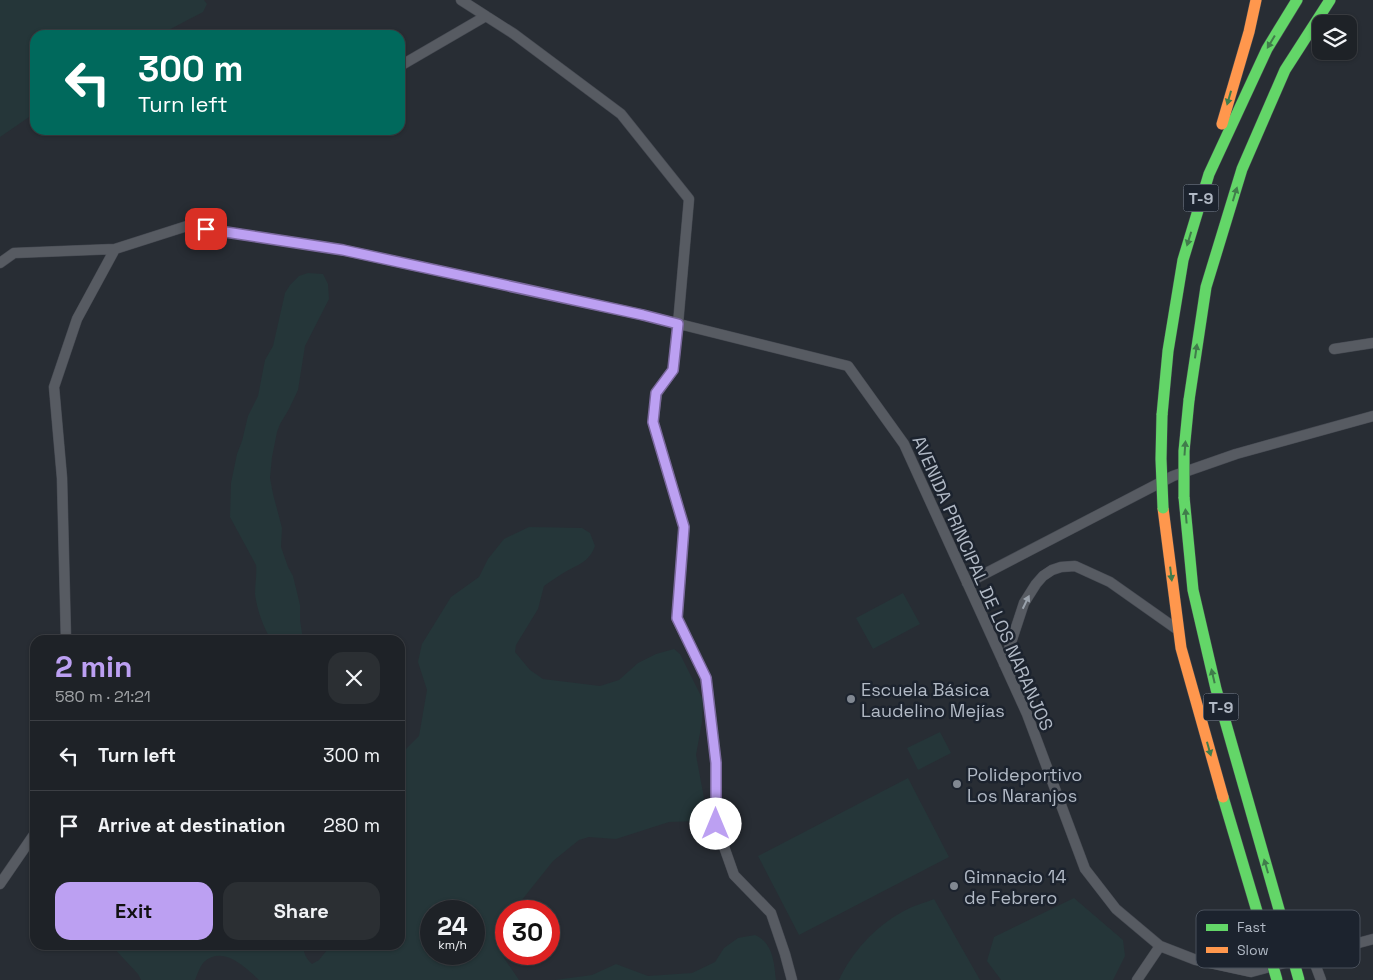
<!DOCTYPE html>
<meta charset="utf-8">
<style>
:root{--surface:#1e2227;--page:#2b2f33;--text:#f1f3f6;--muted:#a1a4a7;--line:#3c3f44;--accent:#bca0f2}
body{margin:0;font-family:"Space Grotesk",sans-serif;background:var(--page);color:var(--text);height:100vh;display:flex;flex-direction:column;font-size:19px;white-space:nowrap}
*{box-sizing:border-box;margin:0}
p{font-size:16px;color:var(--muted)}
.icon{flex:none;width:28px;height:28px;fill:none;stroke:currentColor;stroke-width:2;stroke-linecap:round;stroke-linejoin:round}
.map{position:relative;flex:1;overflow:hidden}
.side{position:absolute;left:30px;top:635px;width:375px;height:315px;display:flex;flex-direction:column;background:var(--surface);border-radius:15px;box-shadow:0 1px 4px #0004,0 0 0 1px var(--line)}
.side>*{flex:none}
.hud{position:absolute;left:30px;top:30px;width:375px;height:105px;border-radius:15px;box-shadow:0 1px 4px #0004,0 0 0 1px var(--line);background:#00695c;color:#fff;overflow:hidden}
.controls{position:absolute;left:1312px;top:15px;display:grid;gap:10px}
.controls a{display:grid;place-items:center;width:45px;height:45px;border-radius:10px;background:var(--surface);box-shadow:0 1px 4px #0004,0 0 0 1px var(--line);font-size:25px}
.speed{position:absolute;left:420px;top:900px;display:flex;gap:10px;font-size:25px;font-weight:700;text-align:center}
.speed>*{display:grid;place-content:center;width:65px;height:65px;border-radius:50%;background:var(--surface);box-shadow:0 1px 4px #0004,0 0 0 1px var(--line);line-height:1}
.speed small{font-size:12px;font-weight:400}
.speed .limit{border:8px solid #d22;background:#fff;color:#111}
.pin{position:absolute;display:grid;place-items:center;width:42px;height:42px;color:#fff;margin:-21px;border-radius:10px;box-shadow:0 2px 8px #0006}
.me{position:absolute;width:55px;margin:-28px;rotate:0deg;stroke-linejoin:round;filter:drop-shadow(0 0 4px #0008)}
.turn{display:flex;align-items:center;gap:18px;height:105px;padding:0 25px;font-size:22px}
.turn .icon{width:65px;height:65px;stroke-width:2.5}
.turn b{display:block;font-size:35px;line-height:42px}
.round{display:grid;place-items:center;flex:none;width:52px;height:52px;border-radius:15px;background:var(--page)}
.head{display:flex;align-items:center;justify-content:space-between;height:85px;padding:0 25px}
h1{font-size:30px;font-weight:600;line-height:38px;color:var(--accent)}
.button{display:flex;gap:10px;margin-top:auto;padding:10px 25px}
.button a{flex:1;height:58px;border-radius:15px;background:var(--accent);color:#111;font-size:20px;font-weight:600;line-height:58px;text-align:center}
.button a+a{background:var(--page);color:var(--text)}
ul{padding:0;list-style:none}
li{display:flex;align-items:center;gap:15px;height:70px;padding:0 25px;border-top:1px solid var(--line)}
li div{flex:1}
li b{display:block;font-size:19px}
li em{font-style:normal}
.map>svg:first-child{display:block}
.green{fill:#253639;fill-rule:evenodd}
.lines{fill:none;stroke-linecap:round;stroke-linejoin:round}
.street-casing{stroke:#454951;stroke-width:11}
.fast-casing{stroke:#45494f;stroke-width:12}
.slow-casing{stroke:#45494f;stroke-width:12}
.street{stroke:#575b62;stroke-width:10}
.fast{stroke:#63d668;stroke-width:11}
.slow{stroke:#ff974d;stroke-width:11}
.fast-bridge-casing{stroke:#45494f;stroke-width:12;stroke-linecap:butt}
.fast-bridge{stroke:#63d668;stroke-width:11}
.oneway{fill:#407c4b}
.oneway2{fill:#9aa2ac}
.route-casing{stroke:#7a689d;stroke-width:12}
.route{stroke:#bca0f2;stroke-width:9}
.poi-dot{fill:#818892;stroke:#1c232e;stroke-width:2}
.labels{text-anchor:middle;dominant-baseline:central;stroke-width:5;stroke-linejoin:round;paint-order:stroke}
.shield{fill:#1c232e;stroke:#848c98;stroke-width:1}
.shield-label{font-size:16px;font-weight:bold;fill:#b1b9c5}
.street-label{font-size:18px;fill:#b1b9c5;stroke:#1c232e}
.poi-label{font-size:18px;fill:#b1b9c5;stroke:#1c232e;text-anchor:start}
.key{fill:#1c232e;stroke:#49505b;stroke-width:1}
.key-label{font-size:14px;fill:#b1b9c5}
</style>
<div class="map">
<svg width="1373" height="980" viewBox="0 0 1373 980">
<rect width="100%" height="100%" fill="#282d34"/>
<path class="green" d="M0 0H204L207 4 203 12 159 35H35V113L0 137Z
M308 273 323 274 328 284 329 299 305 346 298 390 289 409 280 424 277 432 272 457 270 478 273 494 282 528 281 547 288 567 293 576 300 605V620L302 633V640H271C263 626 257 610 255 594 255 584 257 575 256 565L230 517 231 483 237 454 242 441 248 416 258 396 265 360 273 346 285 293 290 285 299 276Z
M529 527 582 528 590 533 595 546C589 562 579 564 565 572 558 576 551 581 544 586L538 609 516 645 515 652 530 670 543 679 600 686 619 680 638 663 656 654 674 649 680 654 703 700 702 722 696 755 704 798 702 816 696 821 669 822 616 839 589 837 579 840 553 861 513 911H506V919L505 921 501 942 504 958 519 980H259C245 967 223 945 204 962 200 966 197 975 195 980H141L138 974 111 945H304C303 953 306 958 312 964L319 960 331 945H400V755L419 736 427 690 418 662 422 644 451 597 479 577 488 559 504 539ZM474 911V954H431V911Z
M903 593 920 624 873 649 856 618Z
M940 732 951 753 918 770 907 748Z
M908 778 949 857 799 935 758 856Z
M1074 898 1123 940 1125 956 1113 980H1001L987 961 994 937Z
M934 899 980 980H839C852 952 875 927 902 912 912 906 924 903 934 899Z
M755 935C773 943 774 962 776 980H555L592 975 616 964 648 976 692 973 715 962 724 948 738 938Z"/>
<g class="lines">
<g class="street-casing">
<path id="street" d="M461 0 514 34 621 114 689 199 678 324 673 370 657 393 653 422 684 527 677 619 706 678 716 763V824L734 875 771 913 785 954 792 980
M400 66 486 16
M0 263 14 253 115 249
M1334 349 1373 343
M967 583 1173 476 1236 454 1373 416
M66 640 62 478 54 387 77 319 115 249 187 226 343 250 643 315 848 366 904 444 1027 714 1085 869 1116 909 1160 946 1196 960 1251 972 1373 939
M1004 664 1024 603 1036 584 1043 576 1052 570 1061 567 1075 566 1110 582 1178 630
M0 884 35 833
M1312 956 1321 980
M1137 980 1160 946"/>
</g>
<g class="fast-casing">
<path id="fast" d="M1189 400 1206 287 1242 169 1285 70 1330 0
M1162 415 1168 351 1183 260 1209 174 1267 49 1297 0
M1184 497 1193 590 1216 689 1280 913
M1223 797 1259 918"/>
</g>
<g class="slow-casing">
<path id="slow" d="M1222 124 1249 32 1256 0
M1163 508 1181 648 1223 797"/>
</g>
<use href="#street" class="street"/>
<use href="#fast" class="fast"/>
<use href="#slow" class="slow"/>
<g class="fast-bridge-casing">
<path id="fast-bridge" d="M1162 415 1161 459 1163 508
M1184 497V451L1189 400
M1280 913 1299 980
M1259 918 1277 980"/>
</g>
<use href="#fast-bridge" class="fast-bridge"/>
</g>
<defs><path id="oneway-solid" d="M-6-.8H1V-3.2L6.5 0L1 3.2V.8H-6Z" transform="scale(1.25)"/></defs>
<g class="oneway">
<use href="#oneway-solid" transform="translate(1271 42) rotate(121)"/>
<use href="#oneway-solid" transform="translate(1229 98) rotate(106)"/>
<use href="#oneway-solid" transform="translate(1235 194) rotate(-73)"/>
<use href="#oneway-solid" transform="translate(1189 239) rotate(107)"/>
<use href="#oneway-solid" transform="translate(1196 351) rotate(-82)"/>
<use href="#oneway-solid" transform="translate(1185 448) rotate(-86)"/>
<use href="#oneway-solid" transform="translate(1186 516) rotate(-95)"/>
<use href="#oneway-solid" transform="translate(1171 574) rotate(83)"/>
<use href="#oneway-solid" transform="translate(1213 676) rotate(-103)"/>
<use href="#oneway-solid" transform="translate(1209 749) rotate(74)"/>
<use href="#oneway-solid" transform="translate(1266 866) rotate(-106)"/>
</g>
<use class="oneway2" href="#oneway-solid" transform="translate(1026 602) rotate(-64)"/>
<g class="lines">
<g class="route-casing">
<path id="route" d="M206 229 343 250 643 315 678 324 673 370 656 393 653 422 684 527 677 618 706 678 716 763V824"/>
</g>
<use href="#route" class="route"/>
</g>
<g class="poi-dot">
<circle cx="851" cy="699" r="5"/>
<circle cx="957" cy="784" r="5"/>
<circle cx="954" cy="886" r="5"/>
</g>
<g class="labels">
<g class="shield">
<rect x="1183.5" y="184.5" width="35" height="27" rx="4"/>
<rect x="1203.5" y="693.5" width="35" height="27" rx="4"/>
</g>
<g class="shield-label">
<text x="1201" y="198">T-9</text>
<text x="1221" y="707">T-9</text>
</g>
<g class="street-label">
<text transform="translate(983 583) rotate(66)">AVENIDA PRINCIPAL DE LOS NARANJOS</text>
</g>
<g class="poi-label">
<text x="861" y="689">Escuela Básica<tspan x="861" dy="21">Laudelino Mejías</tspan></text>
<text x="967" y="774">Polideportivo<tspan x="967" dy="21">Los Naranjos</tspan></text>
<text x="964" y="876">Gimnacio 14<tspan x="964" dy="21">de Febrero</tspan></text>
</g>
</g>
<rect x="1196" y="910" width="164" height="58" rx="8" class="key"/>
<rect x="1206" y="924" width="22" height="7" fill="#63d668"/>
<rect x="1206" y="947" width="22" height="6" fill="#ff974d"/>
<g class="key-label">
<text x="1237" y="932">Fast</text>
<text x="1237" y="955">Slow</text>
</g>
</svg>
<div class="controls">
<a><svg class="icon" aria-label="layers" viewBox="0 0 24 24"><path d="M12 4l9 5-9 5-9-5zM3 14l9 5 9-5"/></svg></a>
</div>
<div class="speed"><div>24<small>km/h</small></div><div class="limit">30</div></div>
<div class="pin" style="left:206px;top:229px;background:#d93025"><svg class="icon" aria-label="arrive" viewBox="0 0 24 24"><path d="M6 21V4h12l-3 4 3 4H6"/></svg></div>
<svg class="me" style="left:716px;top:824px" viewBox="-20 -20 40 40"><circle r="19" fill="#fff"/><path d="M0-13L10 11 0 6-10 11z" fill="#bca0f2"/></svg>
<div class="hud">
<div class="turn"><svg class="icon" aria-label="left" viewBox="0 0 24 24"><path d="M17 20v-9H6M10 6l-5 5 5 5"/></svg><div><b>300 m</b>Turn left</div></div>
</div>
<section class="side">
<div class="head"><div><h1>2 min</h1><p>580 m · 21:21</p></div><a class="round"><svg class="icon" aria-label="close" viewBox="0 0 24 24"><path d="M6 6l12 12M18 6L6 18"/></svg></a></div>
<ul>
<li><svg class="icon" aria-label="left" viewBox="0 0 24 24"><path d="M17 20v-9H6M10 6l-5 5 5 5"/></svg><div><b>Turn left</b></div><em>300 m</em></li>
<li><svg class="icon" aria-label="arrive" viewBox="0 0 24 24"><path d="M6 21V4h12l-3 4 3 4H6"/></svg><div><b>Arrive at destination</b></div><em>280 m</em></li>
</ul>
<div class="button"><a>Exit</a><a>Share</a></div>
</section>
</div>
